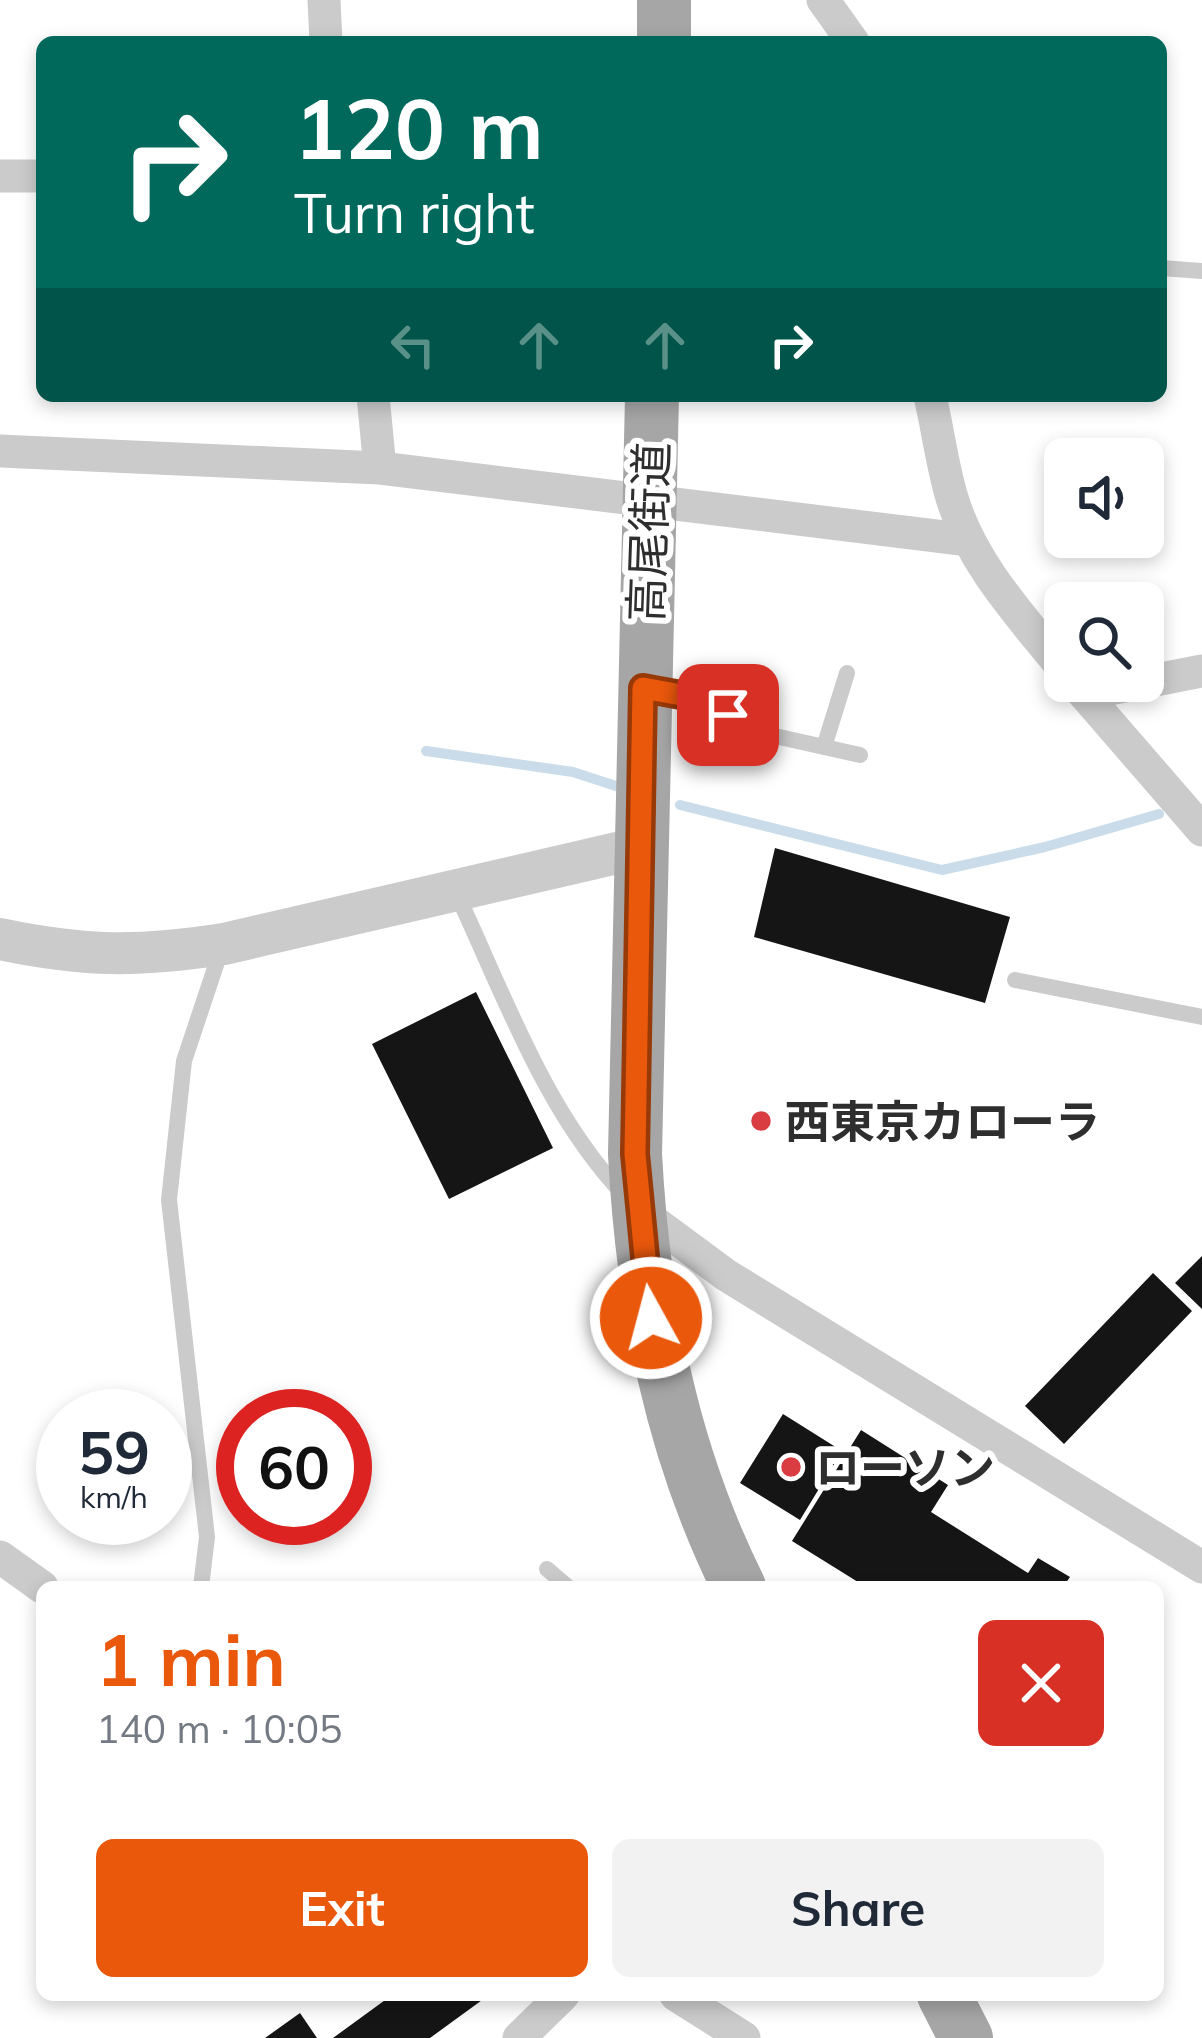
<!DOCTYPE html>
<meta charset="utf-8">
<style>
:root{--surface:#fff;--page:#f2f2f3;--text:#1f2937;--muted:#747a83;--accent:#ea580c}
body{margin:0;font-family:Mulish,"Noto Sans JP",sans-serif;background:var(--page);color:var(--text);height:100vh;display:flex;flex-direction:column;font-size:45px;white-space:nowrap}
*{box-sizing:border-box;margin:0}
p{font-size:39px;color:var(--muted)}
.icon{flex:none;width:66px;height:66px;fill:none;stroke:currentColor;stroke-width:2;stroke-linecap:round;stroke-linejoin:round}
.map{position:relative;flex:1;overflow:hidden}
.details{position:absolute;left:36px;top:1581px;width:1128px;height:420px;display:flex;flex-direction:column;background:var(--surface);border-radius:18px;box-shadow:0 6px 18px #0003}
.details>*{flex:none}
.guide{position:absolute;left:36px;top:36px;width:1131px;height:366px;border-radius:18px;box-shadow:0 6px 18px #0003;background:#00695c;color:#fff;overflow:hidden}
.controls{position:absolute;left:1044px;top:438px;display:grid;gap:24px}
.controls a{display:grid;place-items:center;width:120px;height:120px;border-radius:18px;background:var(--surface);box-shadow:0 6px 18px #0003;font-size:60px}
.speed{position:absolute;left:36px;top:1389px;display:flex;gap:24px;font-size:60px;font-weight:700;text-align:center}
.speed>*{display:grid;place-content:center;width:156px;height:156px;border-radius:50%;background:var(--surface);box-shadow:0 6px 18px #0003;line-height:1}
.speed small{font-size:30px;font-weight:400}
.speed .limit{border:18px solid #d22;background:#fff;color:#111}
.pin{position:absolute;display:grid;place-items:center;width:102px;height:102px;color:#fff;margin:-51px;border-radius:24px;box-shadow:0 6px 18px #0006}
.me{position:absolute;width:132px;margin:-66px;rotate:353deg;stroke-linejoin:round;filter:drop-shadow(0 0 9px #0008)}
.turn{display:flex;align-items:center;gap:42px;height:252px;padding:0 60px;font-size:54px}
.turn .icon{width:156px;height:156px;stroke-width:2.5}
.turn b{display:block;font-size:84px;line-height:102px}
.lanes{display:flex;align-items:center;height:114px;padding:0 60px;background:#0003;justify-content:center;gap:60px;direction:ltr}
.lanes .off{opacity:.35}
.round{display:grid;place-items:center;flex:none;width:126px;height:126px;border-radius:18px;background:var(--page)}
.overview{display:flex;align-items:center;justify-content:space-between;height:204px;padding:0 60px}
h1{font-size:72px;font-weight:700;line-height:90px;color:var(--accent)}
.action{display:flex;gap:24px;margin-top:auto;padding:24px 60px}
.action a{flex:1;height:138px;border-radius:18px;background:var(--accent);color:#fff;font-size:48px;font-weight:700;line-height:138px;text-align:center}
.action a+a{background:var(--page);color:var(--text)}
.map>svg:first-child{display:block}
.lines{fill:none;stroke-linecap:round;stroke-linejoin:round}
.stream{stroke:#cadce9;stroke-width:10}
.building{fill:#151515}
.service{stroke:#cbcbcb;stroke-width:16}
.minor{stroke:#cbcbcb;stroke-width:33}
.tertiary{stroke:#cbcbcb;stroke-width:42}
.primary{stroke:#a6a6a6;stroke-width:54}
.route-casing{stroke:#983908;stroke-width:30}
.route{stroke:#ea580c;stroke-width:21}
.poi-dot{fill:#d93d41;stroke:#fff;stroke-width:4.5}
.labels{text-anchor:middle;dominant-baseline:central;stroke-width:12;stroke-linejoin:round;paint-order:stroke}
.street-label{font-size:45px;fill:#2e2e2e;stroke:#fff}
.poi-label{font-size:45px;font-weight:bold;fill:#2e2e2e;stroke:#fff;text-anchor:start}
</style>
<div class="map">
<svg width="1202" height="2038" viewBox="0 0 1202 2038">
<rect width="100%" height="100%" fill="#fff"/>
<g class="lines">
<path class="stream" d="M426 751 573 772 622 788
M680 805 942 870 1045 847 1159 814"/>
</g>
<path class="building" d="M38 222H42V257H37Z
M775 848 1010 917 985 1003 754 937Z
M476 992 553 1148 449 1199 372 1044Z
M1202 1256V1309L1175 1283Z
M1153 1273 1192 1311 1064 1444 1025 1406Z
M783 1414 842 1451 800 1520 740 1483Z
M861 1430 948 1485 931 1512 1028 1573 1038 1558 1070 1577 1063 1587H866L792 1541Z
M392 1995H489L430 2038H333Z
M300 2013 317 2038H265Z"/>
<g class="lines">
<path class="service" d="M1161 268 1202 271
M656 691 708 701 748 730 860 755
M824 747 847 673
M455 890C504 994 545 1113 625 1196
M1015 980 1202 1017
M547 1569 568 1587
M201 1587 207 1537 169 1200 184 1061 221 950"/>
<path class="minor" d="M324 0 326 42
M823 0 853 42
M0 176H42
M373 396 380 468
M930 396C938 430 942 465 952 498 972 565 1022 617 1065 671
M0 451 380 468 969 540
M1073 681 1202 830
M1084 694 1202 671
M638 1210 726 1275 1202 1567
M0 1557 42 1587
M676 1995 744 2038
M519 2038 563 1995"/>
<path class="tertiary" d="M0 939C86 957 137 957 224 944L643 847"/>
<path class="primary" d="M664 42V0
M652 396 635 1154C643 1305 671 1451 739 1587
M944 1995 966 2038"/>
</g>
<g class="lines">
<g class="route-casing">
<path id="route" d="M651 1318 635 1154 643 688 708 700 728 715"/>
</g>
<use href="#route" class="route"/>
</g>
<g class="poi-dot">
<circle cx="761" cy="1121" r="12"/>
<circle cx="791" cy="1467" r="12"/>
</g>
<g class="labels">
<g class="street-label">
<text transform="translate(648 532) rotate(-88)">高尾街道</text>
</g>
<g class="poi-label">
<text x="785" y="1121">西東京カローラ</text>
<text x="815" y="1467">ローソン</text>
</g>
</g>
</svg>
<div class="controls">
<a><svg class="icon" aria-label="sound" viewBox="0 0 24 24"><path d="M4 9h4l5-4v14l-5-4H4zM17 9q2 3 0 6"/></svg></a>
<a><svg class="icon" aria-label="search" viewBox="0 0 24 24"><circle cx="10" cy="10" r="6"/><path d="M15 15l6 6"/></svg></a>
</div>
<div class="speed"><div>59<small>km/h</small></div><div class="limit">60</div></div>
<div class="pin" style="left:728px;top:715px;background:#d93025"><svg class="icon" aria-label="arrive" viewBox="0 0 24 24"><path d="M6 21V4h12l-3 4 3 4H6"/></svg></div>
<svg class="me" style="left:651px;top:1318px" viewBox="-20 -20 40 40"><circle r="17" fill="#ea580c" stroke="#fff" stroke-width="3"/><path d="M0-11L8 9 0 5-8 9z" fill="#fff"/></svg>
<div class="guide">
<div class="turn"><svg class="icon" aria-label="right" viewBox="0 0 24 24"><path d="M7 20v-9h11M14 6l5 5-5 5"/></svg><div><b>120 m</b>Turn right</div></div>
<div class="lanes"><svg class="icon off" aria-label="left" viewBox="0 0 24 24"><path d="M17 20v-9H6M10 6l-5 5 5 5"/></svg><svg class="icon off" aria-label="ahead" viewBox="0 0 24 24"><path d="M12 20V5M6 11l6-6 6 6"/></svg><svg class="icon off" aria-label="ahead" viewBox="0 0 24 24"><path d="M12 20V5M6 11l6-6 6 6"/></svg><svg class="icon" aria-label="right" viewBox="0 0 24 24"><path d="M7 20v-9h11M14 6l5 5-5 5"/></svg></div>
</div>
<section class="details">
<div class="overview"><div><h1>1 min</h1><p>140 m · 10:05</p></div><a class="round" style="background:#d93025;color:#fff"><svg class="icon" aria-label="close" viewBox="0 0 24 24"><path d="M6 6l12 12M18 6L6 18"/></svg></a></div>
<div class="action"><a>Exit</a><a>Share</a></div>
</section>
</div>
